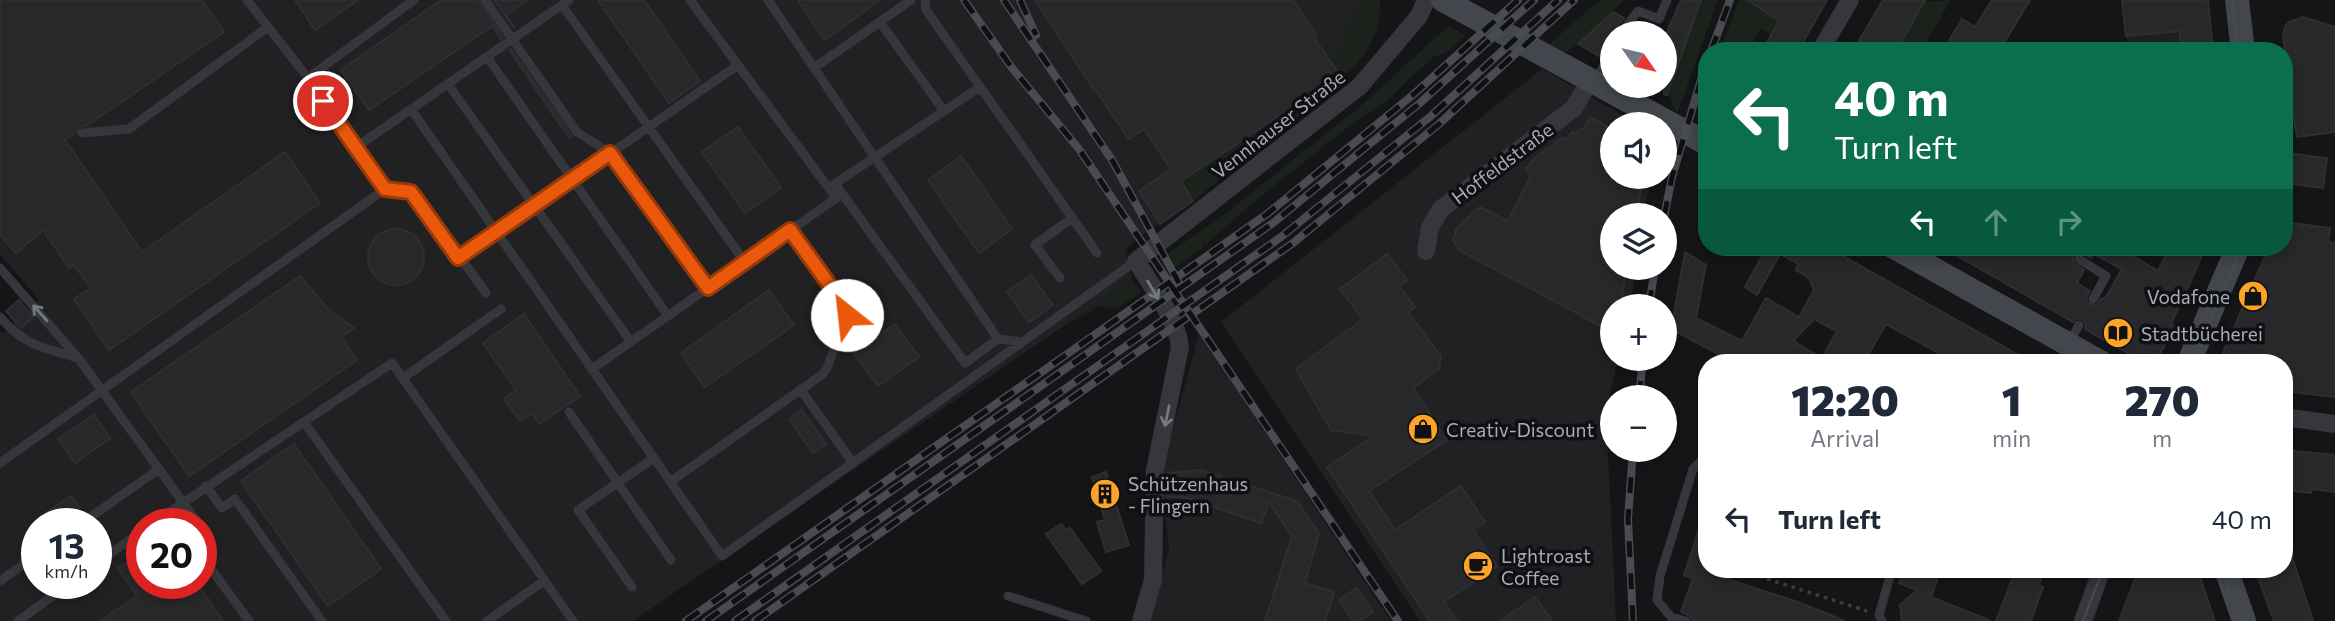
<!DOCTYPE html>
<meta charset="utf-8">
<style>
:root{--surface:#fff;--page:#f2f2f3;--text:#1f2937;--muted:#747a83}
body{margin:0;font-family:Commissioner,sans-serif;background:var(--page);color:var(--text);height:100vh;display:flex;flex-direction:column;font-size:26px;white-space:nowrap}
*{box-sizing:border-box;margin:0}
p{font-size:23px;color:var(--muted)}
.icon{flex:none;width:38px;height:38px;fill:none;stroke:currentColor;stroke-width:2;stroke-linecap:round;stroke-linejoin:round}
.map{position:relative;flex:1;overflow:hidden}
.side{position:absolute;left:1698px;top:354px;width:595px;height:224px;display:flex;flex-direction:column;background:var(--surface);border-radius:28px;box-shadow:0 4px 10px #0003}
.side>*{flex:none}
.hud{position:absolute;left:1698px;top:42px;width:595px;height:214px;border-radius:28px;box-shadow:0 4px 10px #0003;background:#0b6e4f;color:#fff;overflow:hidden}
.needle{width:46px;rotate:124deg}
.controls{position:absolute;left:1600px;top:21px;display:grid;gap:14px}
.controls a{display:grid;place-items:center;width:77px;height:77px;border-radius:50%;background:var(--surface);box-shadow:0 4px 10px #0003;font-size:35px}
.speed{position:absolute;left:21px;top:508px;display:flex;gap:14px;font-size:35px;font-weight:700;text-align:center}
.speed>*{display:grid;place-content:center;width:91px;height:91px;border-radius:50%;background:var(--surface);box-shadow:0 4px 10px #0003;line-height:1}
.speed small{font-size:18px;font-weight:400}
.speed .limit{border:10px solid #d22;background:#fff;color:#111}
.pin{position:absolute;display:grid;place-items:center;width:60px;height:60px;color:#fff;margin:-30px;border:4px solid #fff;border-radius:50%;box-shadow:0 2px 7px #0007}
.me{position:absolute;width:77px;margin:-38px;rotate:331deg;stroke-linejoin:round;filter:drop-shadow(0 0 5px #0008)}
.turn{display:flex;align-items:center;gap:24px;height:147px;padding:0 21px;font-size:32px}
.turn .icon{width:91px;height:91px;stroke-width:2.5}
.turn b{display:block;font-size:49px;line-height:60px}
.lanes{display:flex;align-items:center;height:66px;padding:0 21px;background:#0003;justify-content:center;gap:35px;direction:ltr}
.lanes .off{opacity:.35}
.eta{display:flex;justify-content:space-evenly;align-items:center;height:119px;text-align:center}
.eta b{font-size:42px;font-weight:800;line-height:49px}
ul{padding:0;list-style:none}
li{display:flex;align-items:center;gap:21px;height:91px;padding:0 21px}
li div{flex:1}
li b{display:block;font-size:26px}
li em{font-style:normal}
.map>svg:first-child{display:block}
.built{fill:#212124;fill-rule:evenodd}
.green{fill:#1b221b}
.building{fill:#28282b;stroke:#2f2f33;stroke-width:2;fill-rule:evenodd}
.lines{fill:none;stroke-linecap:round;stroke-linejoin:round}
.path{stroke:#3b3e43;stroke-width:3.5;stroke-dasharray:3.5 5;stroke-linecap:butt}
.lane{stroke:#36373c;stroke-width:9}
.street{stroke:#36373c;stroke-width:18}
.secondary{stroke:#43464c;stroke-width:24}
.tram{stroke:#484b51;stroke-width:2}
.rail-casing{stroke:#484b51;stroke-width:8}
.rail{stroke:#101012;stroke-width:5;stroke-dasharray:16;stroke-linecap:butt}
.lane-bridge{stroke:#36373c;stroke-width:9}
.oneway{stroke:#747880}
.route-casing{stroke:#983908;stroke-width:18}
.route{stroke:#ea580c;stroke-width:12}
.labels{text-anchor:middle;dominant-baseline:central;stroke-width:7;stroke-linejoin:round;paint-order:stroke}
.street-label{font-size:19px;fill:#a6adb8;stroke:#101012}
.poi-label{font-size:19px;fill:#a6adb8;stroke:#101012;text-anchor:start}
</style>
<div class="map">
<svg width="2335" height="621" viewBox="0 0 2335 621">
<rect width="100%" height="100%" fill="#151517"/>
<path class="built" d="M0 0H1380V5L1379 20 1371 42 1363 56 1349 71 1193 201 1150 229 1125 249 1132 279 633 621H0V331L3 333 39 300 0 254ZM37 523H96V583H37ZM142 523H201V583H142Z
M1542 69 1638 124H1612V177H1650L1645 215H1612V268H1637L1629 306H1612V359H1618L1606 413 1616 621H1420L1221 322Z
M1199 334 1391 621H1149L1169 550 1161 473Z"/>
<path class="green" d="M1358 0H1380L1377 29 1371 42 1357 63 1303 112 1193 201 1181 181 1340 75 1328 58 1338 49Z
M1600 0H1624L1578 44 1564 53 1548 45Z
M1701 0H1718L1677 114 1668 93Z
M1739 0H1760L1758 7 1764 11 1783 16 1771 35 1761 28 1749 51H1720Z
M1923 0 1926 2 1951 0 1921 51H1891Z
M2179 24 2181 51H2128L2126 36 2172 31Z
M1448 26 1466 36 1444 54 1433 57 1384 103 1347 128 1254 202 1204 246 1207 238 1201 249 1176 267 1168 253 1216 221 1363 104Z
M1131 279 1141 292 1117 309 1100 306 1066 325Z"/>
<path class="building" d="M0 0H202L224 32 86 126 79 127 75 133 65 140 142 252 285 152 320 203 109 350 74 299 91 288 74 265 69 268 43 230 16 253 0 235Z
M295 0H358L315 30Z
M441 0H478L503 37 501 39 492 26 369 110 341 70Z
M494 0H528L506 15 515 29Z
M598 0H644L700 81 669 103Z
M798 0H880L824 40Z
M1035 0H1293L1317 36 1314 38 1340 75 1181 181 1193 201 1160 224 1139 191 1171 169 1144 129 1129 139 1095 89 1094 90Z
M1681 0H1701L1667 95 1664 94V39Z
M1748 0H1827L1798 51H1762L1779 21Z
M1883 0H1925L1896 51H1853Z
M1992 0H2030L1999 51H1943L1962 19 1975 27Z
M2122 0H2208L2213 51H2181L2180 31 2126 36Z
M1613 12 1624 18 1617 27 1619 33H1612V55L1606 53 1601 57 1578 44Z
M2303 17 2335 27V132L2297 137 2293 116H2289L2284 74 2289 73 2283 37 2285 27 2289 22Z
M511 49 572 136 569 138 509 50Z
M1590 117 1612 129V177H1644L1636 215H1612V268H1627L1620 306H1612V332L1459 250 1453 240 1456 229 1480 207 1508 221 1531 176 1526 169 1534 159 1562 138 1567 140 1572 132 1576 134 1579 129 1583 130Z
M738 127 781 188 745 213 702 152Z
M2287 153 2327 158 2323 188 2284 183Z
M961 156 1012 229 979 253 928 180Z
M2284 222 2330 228 2328 242 2335 243V397L2284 391V362H2219L2269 247H2284Z
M368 257a28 28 0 1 1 56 0a28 28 0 1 1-56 0Z
M1767 247H1827L2031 362H1961L1947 355 1946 357 1886 324 1864 362H1733L1671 329 1685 252 1706 265 1696 318 1742 341 1766 298 1799 317 1814 290 1809 278 1796 270 1798 264 1780 254 1757 295 1745 287ZM1814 319 1837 331 1822 358 1793 341Z
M1942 247H2118L2158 271 2170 247H2206L2171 324 2175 327 2157 359 2143 351 2138 359 2085 329 2086 324 2083 319 2078 318 2073 322ZM2076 253H2082L2091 258 2094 254 2122 269 2105 299 2102 298 2096 305 2087 303 2086 298 2090 291 2077 283 2084 270 2073 262V256Z
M1387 254 1407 280 1399 286 1415 307 1408 312 1441 356 1439 369 1413 388 1447 440 1369 491 1395 530 1461 486 1485 522 1473 530 1497 566 1444 602 1457 621H1430L1327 467 1374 436 1331 430 1296 369 1363 319 1340 289Z
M1031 275 1053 305 1029 322 1007 292Z
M300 276 328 309 354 328 341 337 357 360 189 476 131 392Z
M769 290 794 325 705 387 681 353Z
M19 300 33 317 21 328 6 311Z
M524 314 580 396 539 424 532 413 520 421 504 399 516 390 483 343Z
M895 324 919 357 878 386 854 353Z
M802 410 826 444 813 453 789 419Z
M94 415 110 438 75 463 58 439Z
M294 444 381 569 328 606 241 481Z
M2284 450 2335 455V492L2312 489 2311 493 2284 490Z
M1201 470 1297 501 1319 533 1305 583 1334 592 1325 621H1265L1292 536 1269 502 1261 523 1184 497H1167V473Z
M1106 472 1129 545 1106 552 1097 522 1105 520 1092 477Z
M71 496 80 508 57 523H52L45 513Z
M1703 517 1706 518V569H1723L1730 580 1798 602 1845 621H1693L1690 616 1681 612 1693 578 1684 575Z
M1061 524 1066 530 1070 528 1101 571 1082 584 1046 534Z
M2284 539H2286L2313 621H2274L2255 569H2284Z
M142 552V583H197L223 621H100L137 596 118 568Z
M1905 569H1919L1935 575 1941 569 1931 597 1991 621H1902L1900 605 1917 590 1899 583Z
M2016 569H2045L2039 585 2043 587 2031 621H1996Z
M2139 569H2197L2215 621H2119Z
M1357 588 1373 612 1359 621H1353L1339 600Z
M1535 597 1552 621H1500Z"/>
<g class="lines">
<path class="path" d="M1744 569 1749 573 1867 611"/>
<path class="lane" d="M247 0 308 78 385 189
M690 0 836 198
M768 0 998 339
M925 0 926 10 1097 253
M562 5 744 261
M880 22 944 111
M1624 29 1638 11 1659 19 1667 0
M487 57 668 316
M814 68 911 0
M308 78 414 0
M1595 81 1607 60
M448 84 631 342
M411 109 722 556 1136 261
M82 133 129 129 268 27
M355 148 569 0
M610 153 708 288
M835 184 965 363 998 339 1022 342
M830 187 980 87
M460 257 486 293
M2079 259 2106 276 2093 299
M0 268 79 359 198 523
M1060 278 1035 245 1072 218
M0 317C25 346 42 347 78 358
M2069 343 2079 325
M592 369 842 194
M403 378 501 309
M800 389 853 463
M569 412 671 560
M304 422 446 621
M0 463 385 189 411 192 458 259 738 65
M670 482 823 374 827 368 847 315V309L791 230
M206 486 222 508 235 499 322 621
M82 523 159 469
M153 523 392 363 573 621
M201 555 249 621
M96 564 142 531
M0 581 37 555
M632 587 578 510 654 458
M1008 596 1086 621
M18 621 71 583
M487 621 544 581
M1686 621 1671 617 1657 600 1660 576 1693 469 1706 456
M1882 621 1879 615 1892 569"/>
<path class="street" d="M1820 51 1850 0
M1426 251 1430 227 1441 209 1574 108 1590 80
M2284 417 2335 424
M1141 621 1153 580 1155 470 1180 347C1177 319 1151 285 1136 261L1360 86 1419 16 1426 0
M2083 621 2102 569"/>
<path class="secondary" d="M1443 0 1706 143
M2237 0 2243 51
M1894 247 2100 362
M2189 362 2238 247
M2226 569 2244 621"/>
<path class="tram" d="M2232 0 2238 51
M2193 362 2242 247
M2222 569 2241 621
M2083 621 2103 569"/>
<g class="rail-casing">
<path id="rail" d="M964 0 1012 68 1079 149 1398 621
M1004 0 1112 160 1179 283
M1020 0 1036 35
M1711 51 1730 0
M1664 217 1672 177 1706 63
M1649 306 1655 268
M1639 397 1643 359
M686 621 1267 214 1414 94 1518 0
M706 621 1273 223 1420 103 1534 0
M735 621 1281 237 1431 116 1558 0
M755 621 1293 243 1439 124 1574 0
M1633 621 1628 519 1633 450"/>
</g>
<use href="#rail" class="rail"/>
<path class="lane-bridge" d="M485 0 577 132 610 153"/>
</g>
<defs><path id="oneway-shaft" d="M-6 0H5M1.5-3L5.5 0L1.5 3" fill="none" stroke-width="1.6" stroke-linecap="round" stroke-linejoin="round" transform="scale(1.75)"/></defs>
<g class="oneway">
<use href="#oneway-shaft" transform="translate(1153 290) rotate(59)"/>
<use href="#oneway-shaft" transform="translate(40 313) rotate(-132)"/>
<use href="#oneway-shaft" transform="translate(1167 416) rotate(102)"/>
</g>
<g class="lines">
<g class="route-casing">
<path id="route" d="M323 101 385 189 411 192 458 258 610 153 708 288 790 230 844 305 847 315"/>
</g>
<use href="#route" class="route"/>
</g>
<defs>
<g id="shop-disc" transform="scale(1.575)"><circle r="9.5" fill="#fca428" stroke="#101012"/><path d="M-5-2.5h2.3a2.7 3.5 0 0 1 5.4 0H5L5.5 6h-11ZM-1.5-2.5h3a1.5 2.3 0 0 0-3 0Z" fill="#111"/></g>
<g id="library-disc" transform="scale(1.575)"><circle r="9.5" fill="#fca428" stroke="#101012"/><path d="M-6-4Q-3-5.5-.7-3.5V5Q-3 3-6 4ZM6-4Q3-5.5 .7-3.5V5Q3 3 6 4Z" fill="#111"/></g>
<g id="building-disc" transform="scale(1.575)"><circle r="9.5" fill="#fca428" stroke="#101012"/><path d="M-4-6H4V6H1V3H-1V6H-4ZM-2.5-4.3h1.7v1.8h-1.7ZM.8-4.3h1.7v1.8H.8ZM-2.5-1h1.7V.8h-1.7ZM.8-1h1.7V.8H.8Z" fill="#111"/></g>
<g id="cafe-disc" transform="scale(1.575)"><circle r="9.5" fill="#fca428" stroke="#101012"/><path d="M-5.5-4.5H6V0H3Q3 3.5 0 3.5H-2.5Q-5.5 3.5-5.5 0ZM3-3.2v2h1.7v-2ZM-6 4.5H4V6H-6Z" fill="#111"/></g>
</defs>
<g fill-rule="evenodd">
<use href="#shop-disc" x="2253" y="296"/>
<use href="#library-disc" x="2118" y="333"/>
<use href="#shop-disc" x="1423" y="429"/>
<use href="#building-disc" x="1105" y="494"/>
<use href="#cafe-disc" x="1478" y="566"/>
</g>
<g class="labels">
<g class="street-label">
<text transform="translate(1278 124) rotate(-38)">Vennhauser Straße</text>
<text transform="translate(1502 163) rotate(-37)">Hoffeldstraße</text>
</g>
<g class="poi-label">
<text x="2230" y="296" text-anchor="end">Vodafone</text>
<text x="2141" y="333">Stadtbücherei</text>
<text x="1446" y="429">Creativ-Discount</text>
<text x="1128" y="483">Schützenhaus<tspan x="1128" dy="22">- Flingern</tspan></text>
<text x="1501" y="555">Lightroast<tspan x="1501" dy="22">Coffee</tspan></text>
</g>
</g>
</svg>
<div class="controls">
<a><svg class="needle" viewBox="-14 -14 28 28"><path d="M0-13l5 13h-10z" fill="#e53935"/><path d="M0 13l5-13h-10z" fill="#747a83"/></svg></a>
<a><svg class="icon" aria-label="sound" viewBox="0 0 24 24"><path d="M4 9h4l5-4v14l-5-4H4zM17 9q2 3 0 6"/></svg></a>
<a><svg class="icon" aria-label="layers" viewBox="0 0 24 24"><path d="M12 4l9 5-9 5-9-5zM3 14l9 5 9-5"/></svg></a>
<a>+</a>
<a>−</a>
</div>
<div class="speed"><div>13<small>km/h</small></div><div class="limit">20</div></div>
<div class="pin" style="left:323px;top:101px;background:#d93025"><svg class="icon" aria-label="arrive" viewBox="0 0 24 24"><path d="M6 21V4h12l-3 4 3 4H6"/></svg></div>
<svg class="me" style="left:847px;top:315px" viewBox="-20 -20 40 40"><circle r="19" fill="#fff"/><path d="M0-13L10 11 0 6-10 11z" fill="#ea580c"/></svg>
<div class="hud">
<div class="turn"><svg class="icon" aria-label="left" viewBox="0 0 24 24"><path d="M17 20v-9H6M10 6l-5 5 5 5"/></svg><div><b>40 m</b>Turn left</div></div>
<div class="lanes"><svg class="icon" aria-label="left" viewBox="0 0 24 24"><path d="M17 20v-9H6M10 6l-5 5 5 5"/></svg><svg class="icon off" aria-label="ahead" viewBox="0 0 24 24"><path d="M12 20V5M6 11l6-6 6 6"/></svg><svg class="icon off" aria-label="right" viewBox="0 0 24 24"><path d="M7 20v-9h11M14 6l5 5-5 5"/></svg></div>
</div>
<section class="side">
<div class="eta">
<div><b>12:20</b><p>Arrival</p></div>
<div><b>1</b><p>min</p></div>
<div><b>270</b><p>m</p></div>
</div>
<ul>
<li><svg class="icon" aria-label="left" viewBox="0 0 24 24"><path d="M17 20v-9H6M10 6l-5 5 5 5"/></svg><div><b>Turn left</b></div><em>40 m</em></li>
</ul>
</section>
</div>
